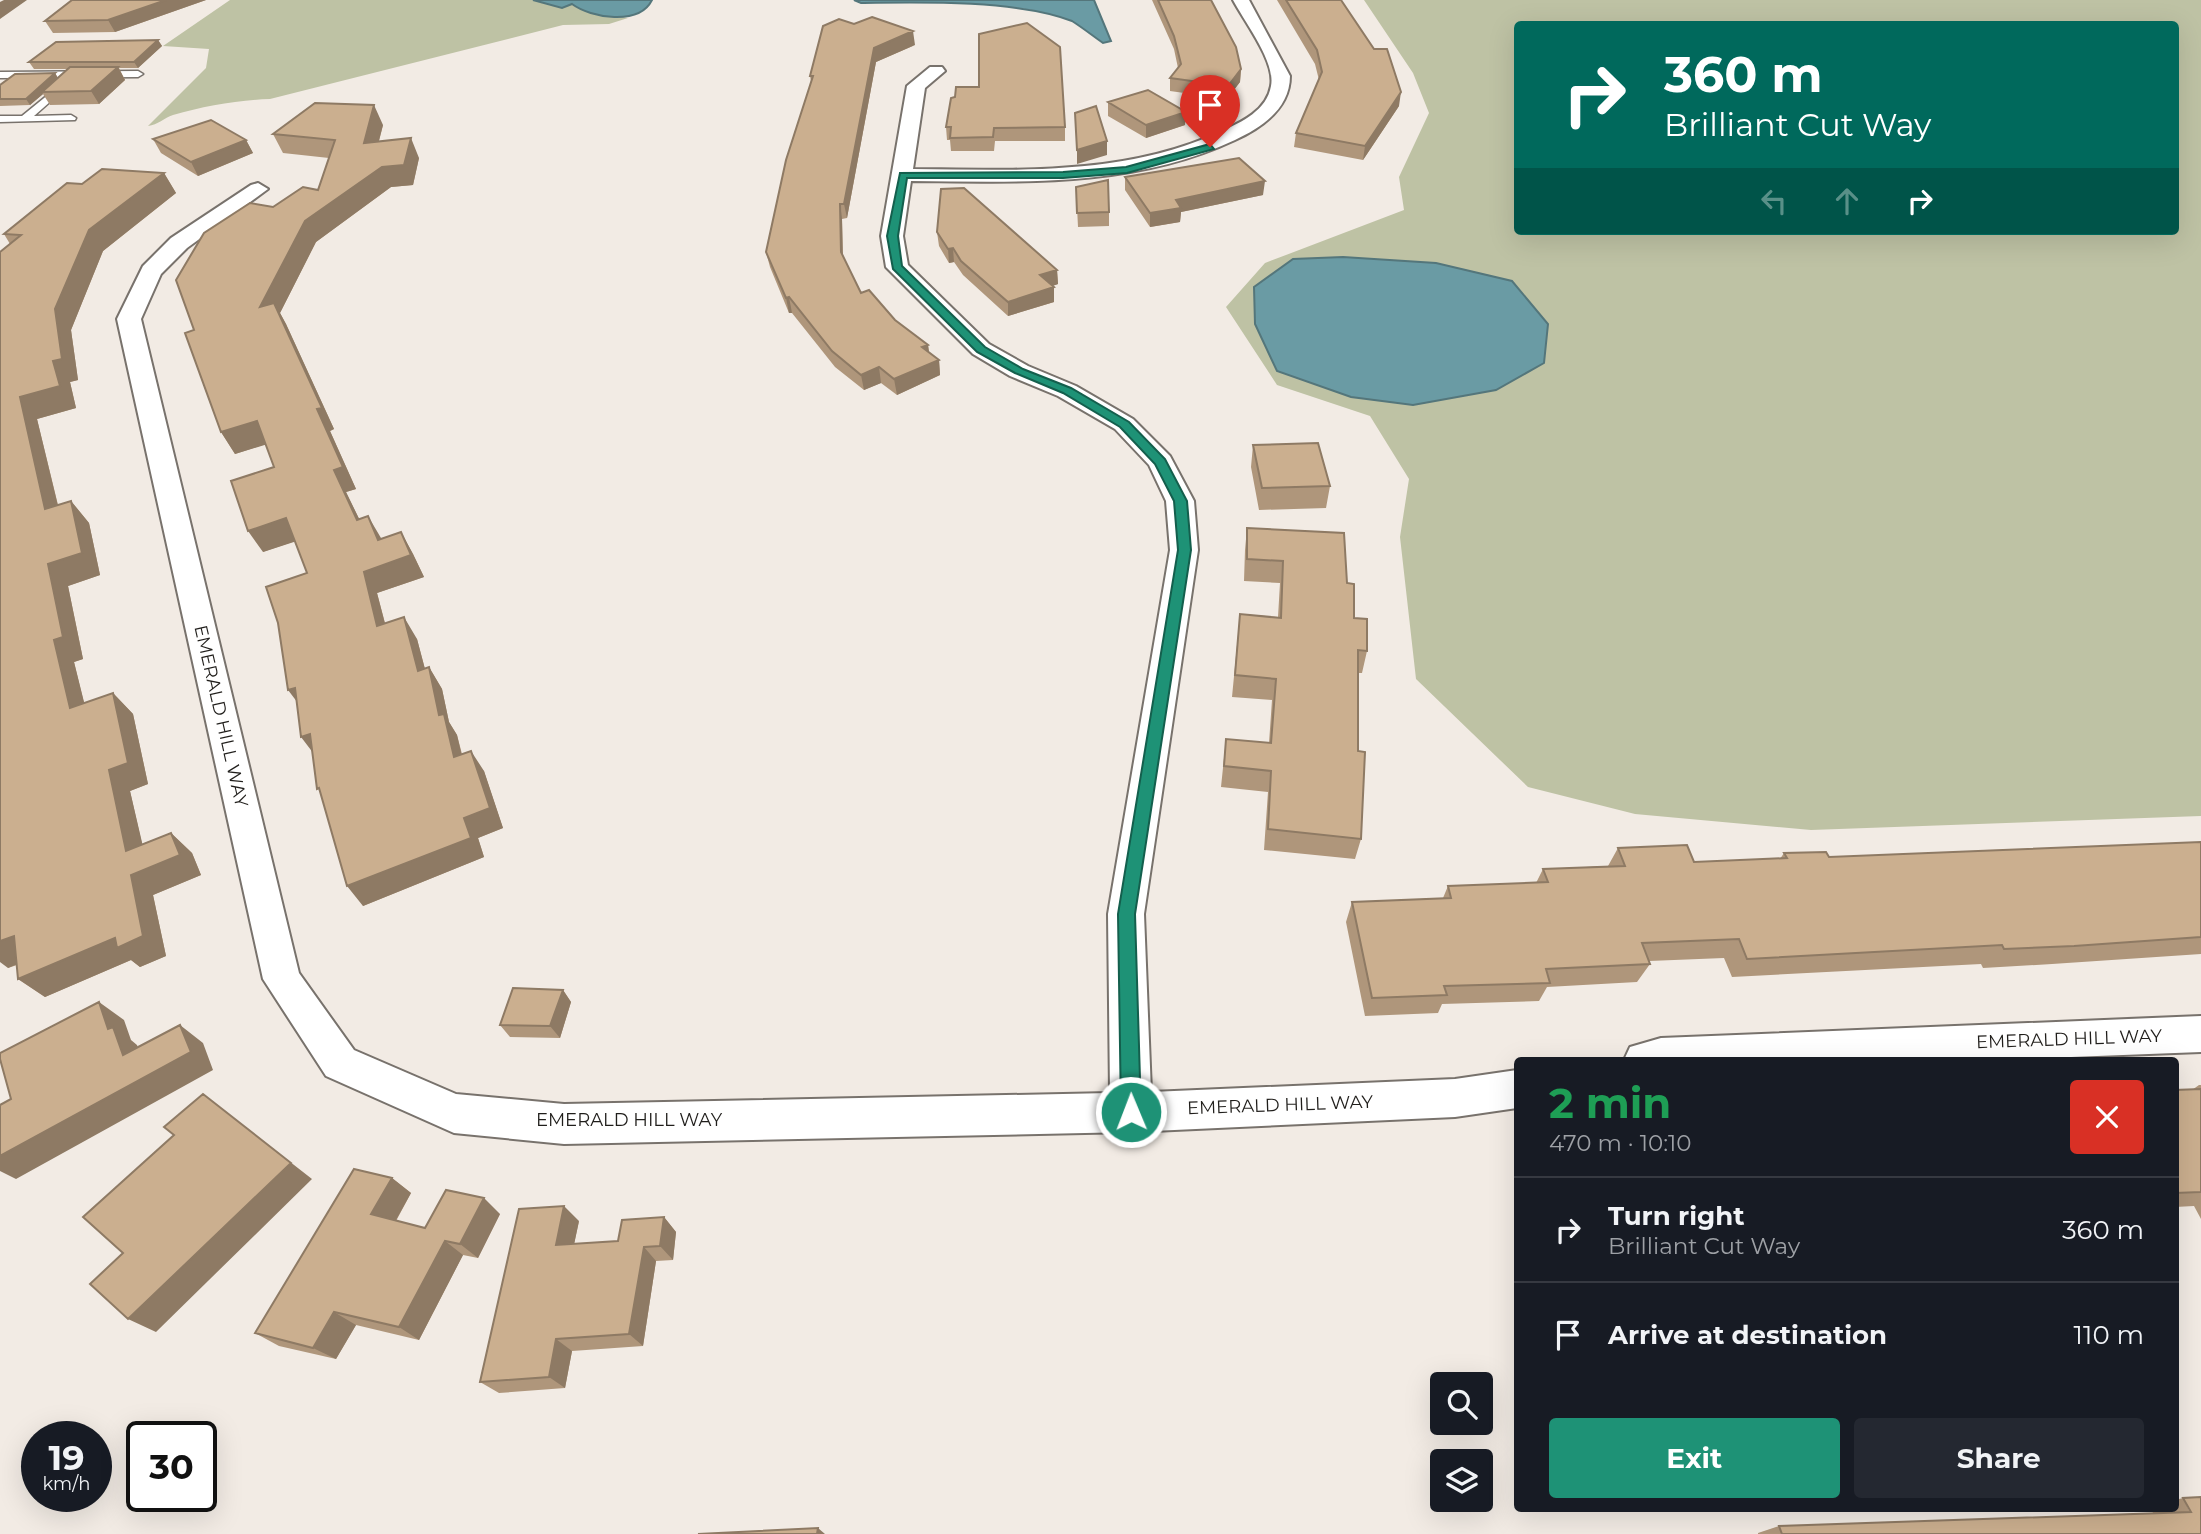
<!DOCTYPE html>
<meta charset="utf-8">
<style>
:root{--surface:#171b24;--page:#242831;--text:#f1f3f6;--muted:#9ea1a6;--line:#363941;--accent:#1e9276}
body{margin:0;font-family:Montserrat,sans-serif;background:var(--page);color:var(--text);height:100vh;display:flex;flex-direction:column;font-size:26px;white-space:nowrap}
*{box-sizing:border-box;margin:0}
p{font-size:23px;color:var(--muted)}
.icon{flex:none;width:38px;height:38px;fill:none;stroke:currentColor;stroke-width:2;stroke-linecap:round;stroke-linejoin:round}
.map{position:relative;flex:1;overflow:hidden}
.side{position:absolute;left:1514px;top:1057px;width:665px;height:455px;display:flex;flex-direction:column;background:var(--surface);border-radius:7px;box-shadow:0 7px 28px #0002}
.side>*{flex:none}
.banner{position:absolute;left:1514px;top:21px;width:665px;height:214px;border-radius:7px;box-shadow:0 7px 28px #0002;background:#00695c;color:#fff;overflow:hidden}
.buttons{position:absolute;left:1430px;top:1372px;display:grid;gap:14px}
.buttons a{display:grid;place-items:center;width:63px;height:63px;border-radius:7px;background:var(--surface);box-shadow:0 7px 28px #0002;font-size:35px}
.speed{position:absolute;left:21px;top:1421px;display:flex;gap:14px;font-size:35px;font-weight:700;text-align:center}
.speed>*{display:grid;place-content:center;width:91px;height:91px;border-radius:50%;background:var(--surface);box-shadow:0 7px 28px #0002;line-height:1}
.speed small{font-size:18px;font-weight:400}
.speed .limit{border:4px solid #111;border-radius:10px;background:#fff;color:#111}
.pin{position:absolute;display:grid;place-items:center;width:60px;height:60px;color:#fff;margin:-72px -30px;border-radius:50% 50% 50% 0;rotate:-45deg;box-shadow:0 0 7px #0007}
.pin .icon{rotate:45deg}
.me{position:absolute;width:77px;margin:-38px;rotate:359deg;stroke-linejoin:round;filter:drop-shadow(0 0 5px #0008)}
.turn{display:flex;align-items:center;gap:24px;height:147px;padding:0 35px;font-size:32px}
.turn .icon{width:91px;height:91px;stroke-width:2.5}
.turn b{display:block;font-size:49px;line-height:60px}
.lanes{display:flex;align-items:center;height:66px;padding:0 35px;background:#0003;justify-content:center;gap:35px;direction:ltr}
.lanes .off{opacity:.35}
.round{display:grid;place-items:center;flex:none;width:74px;height:74px;border-radius:7px;background:var(--page)}
.headline{display:flex;align-items:center;justify-content:space-between;height:119px;padding:0 35px}
h1{font-size:42px;font-weight:700;line-height:52px;color:#1e9e55}
.action{display:flex;gap:14px;margin-top:auto;padding:14px 35px}
.action a{flex:1;height:80px;border-radius:7px;background:var(--accent);color:#fff;font-size:28px;font-weight:700;line-height:80px;text-align:center}
.action a+a{background:var(--page);color:var(--text)}
ul{padding:0;list-style:none}
li{display:flex;align-items:center;gap:21px;height:105px;padding:0 35px;border-top:2px solid var(--line)}
li div{flex:1}
li b{display:block;font-size:26px}
li em{font-style:normal}
.map>svg:first-child{display:block}
.green{fill:#bec2a4;fill-rule:evenodd}
.water{fill:#6a9ba4;stroke:#54767b;stroke-width:2}
.lines{fill:none;stroke-linecap:round;stroke-linejoin:round}
.service-casing{stroke:#78726c;stroke-width:3}
.minor-casing{stroke:#78726c;stroke-width:4}
.service{fill:#fff;fill-rule:evenodd}
.minor{fill:#fff;fill-rule:evenodd}
.wall{fill:#af967b}
.shaded-wall{fill:#8e7a64}
.building{fill:#cbaf8f;stroke:#8e7a64;stroke-width:2}
.route{fill:#1e9276;stroke:#145f4d;stroke-width:2}
.labels{text-anchor:middle;dominant-baseline:central;stroke-width:5;stroke-linejoin:round;paint-order:stroke}
.street-label{font-size:18px;fill:#201e1b;stroke:#fff}
</style>
<div class="map">
<svg width="2201" height="1534" viewBox="0 0 2201 1534">
<rect width="100%" height="100%" fill="#f2ebe4"/>
<path class="green" d="M230 0H533L562 8 572 4 599 13 628 18 609 24 563 25 270 99C238 100 204 106 173 115 164 118 158 125 148 126L206 68 209 49 163 46Z
M1364 0H2201V816L1811 830 1635 814 1528 787 1416 679 1400 537 1409 479 1370 416 1277 385 1226 307 1265 263 1404 210 1399 177 1429 113 1413 73ZM1517 24H2175V231H1517Z"/>
<path class="water" d="M533 0H652C639 26 591 18 572 4L562 8Z
M854 0H1094L1111 41 1103 43C1093 36 1083 28 1072 21 1019 0 921 2 861 3Z
M1343 257 1436 263 1512 281 1548 324 1544 363 1496 390 1413 405 1351 397 1277 371 1255 324 1254 287 1293 259Z"/>
<g class="lines">
<g class="service-casing">
<path id="service" d="M0 72 138 71 143 74 138 77 0 78Z
M65 81 70 84 68 86 34 116 71 115 76 118 75 120 0 122V116H22Z"/>
</g>
<g class="minor-casing">
<path id="minor" d="M1233 0H1249L1290 76C1290 109 1261 128 1235 140 1133 188 1021 182 911 181L903 236 908 265 989 344 1028 366 1076 386 1133 419 1170 456 1194 501 1198 550 1144 914 1151 1092 1455 1079 1517 1070V1108L1455 1117 1131 1132 564 1144 454 1133 326 1076 263 979 117 319 143 266 171 238 251 185 258 183 268 189 187 248 161 274 141 319 299 973 354 1050 456 1094 564 1104 1110 1093 1108 914 1170 550 1166 501 1149 465 1115 429 1058 396 1010 376 973 354 886 267 881 236 907 86 930 67H942L945 71 925 88 913 169C1018 170 1125 176 1222 131 1242 122 1267 110 1271 86 1276 62 1244 21 1233 0Z
M2201 1016V1052L1994 1060H1624L1630 1047 1661 1038Z"/>
</g>
<use href="#service" class="service"/>
<use href="#minor" class="minor"/>
</g>
<path class="wall" d="M72 0H206L115 32 53 33 45 21Z
M1152 0H1211L1241 69 1240 82 1227 99 1170 91V78L1178 68 1174 49Z
M1277 0H1341L1399 106 1363 160 1294 147 1296 133 1319 80 1315 64Z
M158 40 162 46 138 68H119L125 80 99 104 50 105 43 94 30 105 0 106V85L55 73 58 78 68 69H34L29 62Z
M915 45 876 62 847 218 842 219 843 257 861 293 895 320 928 345 929 352 939 360 940 375 897 395 881 383 864 390 835 367 792 313H789L770 267 766 252 811 81 810 76Z
M1108 102 1185 125 1146 138 1108 116Z
M383 125 379 141 419 158 413 185 391 187 316 242 280 313 286 324 334 429 330 431 356 489 346 492 359 519 381 539 401 532 413 554 424 577 377 593 385 623 417 639 425 669 429 667 442 689 449 722 457 735 462 754 484 771 503 828 478 838 484 857 363 906 307 573 295 541 263 552 274 467 266 444 235 454 221 432 194 330 273 207 318 190 329 158 283 153 273 134Z
M946 127H1065V141H995L994 151H951L950 140H947Z
M153 139 246 140 253 153 198 176 161 153Z
M164 173 176 193 103 251 71 330 78 380 70 382 76 408 37 419 58 505 71 501 89 523 100 575 68 586 83 659 74 662 84 703 113 693 133 714 148 784 130 791 142 844 171 833 192 853 201 875 153 895 166 956 140 967 131 960 45 997 18 979 17 965 8 968 10 244 4 234 82 184Z
M1125 177 1263 195 1181 212 1180 222 1150 227 1125 190Z
M1076 187 1109 212V226L1078 227Z
M937 232 1057 270 1058 284 1052 286 1054 302 1008 316 963 275 954 262 949 263 939 246Z
M1253 445 1330 486 1326 508 1259 510 1251 467Z
M1247 528 1347 583 1354 618 1367 651 1362 673H1358V751L1361 839 1355 859 1264 850 1268 792 1221 787 1226 739 1269 743 1272 700 1232 697 1240 614 1278 617 1280 583 1244 581 1245 550Z
M2201 842V954L2052 964 1983 968 1981 964 1732 977 1724 958 1649 961 1650 964 1637 982 1547 987 1539 1001 1442 1004 1438 1013 1365 1016 1346 922 1352 902 1443 898 1448 886 1536 883 1543 869 1608 866 1618 848 1694 862 1780 859 1784 853 1829 857Z
M563 990 571 1002 560 1038 510 1037 500 1025Z
M2199 1085H2201V1219L2194 1206 2175 1207V1090H2192Z
M392 1178 411 1193 396 1221 425 1228 500 1214 478 1258 463 1255 419 1340 356 1325 336 1359 279 1346 255 1333Z
M664 1217 676 1232 673 1260 656 1261 643 1346 572 1351 565 1388 499 1393 480 1382 579 1221 574 1244 618 1241Z
M2183 1498 2201 1534H1758V1533L1779 1526 2153 1513 2151 1508H2175V1500Z"/>
<path class="shaded-wall" d="M4 0H27L0 19V2Z
M166 0H206L115 32 108 20Z
M913 31 915 45 876 62 847 218 844 204 874 48Z
M158 40 162 46 138 68 134 62Z
M118 67 125 80 99 104 91 91Z
M1241 69 1240 82 1227 99 1228 86Z
M55 73 59 80 42 92 43 94 30 105 26 99Z
M1401 92 1399 106 1363 160 1365 146Z
M374 105 383 125 373 163 364 143Z
M1186 112 1185 125 1146 138V125Z
M411 138 419 158 413 185 391 187 316 242 280 313 286 324 334 429 330 431 356 489 346 492 370 541 357 520 334 470 317 409 260 307 305 221Z
M246 140 253 153 198 176 191 162Z
M1107 141V155L1077 164V150Z
M164 173 176 193 103 251 71 330 78 380 70 382 76 408 37 419 64 531 45 509 20 397 53 361 55 309 89 230Z
M1265 181 1263 195 1181 212 1180 222 1150 227V213L1176 200Z
M840 204 842 219 843 267 841 252Z
M953 248 954 262 949 263 948 249Z
M1057 270 1058 284 1041 290 1040 275Z
M1054 287V302L1008 316V302Z
M789 297 792 313H789L786 298Z
M928 345 930 360 922 347Z
M939 360 940 375 897 395 894 379Z
M879 367 881 383 864 390 861 375Z
M257 421 271 443 235 454 221 432Z
M71 501 89 523 100 575 68 586 83 659 74 662 91 730 70 708 54 640 48 564Z
M368 516 381 538 391 562 378 540Z
M286 518 300 540 263 552 248 531Z
M401 532 413 554 424 577 377 593 391 647 377 626 364 572Z
M404 617 417 639 431 692 418 671Z
M429 667 442 689 449 722 457 735 467 778 454 757 439 715Z
M295 688 304 711 288 690Z
M113 693 133 714 148 784 130 791 148 868 171 833 192 853 201 875 153 895 166 956 140 967 131 960 45 997 18 979 126 851 109 770Z
M310 734 317 758 301 737Z
M471 751 484 771 503 828 478 838 484 857 363 906 347 886 464 818Z
M14 936 39 955 8 968 0 962V941Z
M563 990 571 1002 560 1038 550 1026Z
M99 1002 124 1020 131 1040 137 1045 147 1073 123 1055 108 1029Z
M180 1025 203 1043 213 1070 16 1179 0 1171V1156Z
M203 1094 312 1179 156 1332 128 1319Z
M392 1178 411 1193 391 1229 371 1214Z
M484 1198 500 1214 478 1258 460 1244Z
M564 1206 579 1221 571 1259 556 1245Z
M664 1217 676 1232 673 1260 660 1246Z
M445 1241 463 1255 419 1340 399 1327Z
M644 1247 656 1261 643 1346 629 1334Z
M334 1312 356 1325 336 1359 313 1348Z
M556 1339 572 1351 565 1388 549 1377Z
M818 1528 825 1534H817Z"/>
<path class="building" d="M72 0H166L108 20 45 21Z
M1158 0H1211L1236 47 1241 69 1228 86 1170 78 1181 64 1174 36Z
M1286 0H1341L1374 49H1387L1401 92 1365 146 1296 133 1322 72 1317 50Z
M872 17 913 31 874 48 844 204H840L841 252 861 293 869 290 895 320 928 345 922 347 939 360 894 379 879 367 861 375 832 351 789 297 786 298 766 252 786 160 813 76H810L823 26 839 19 854 24Z
M1027 23 1060 47 1065 127 994 128 993 137 950 138 951 127H946L951 98 955 97 956 87H979V34Z
M158 40 134 62H29L56 42Z
M70 67H118L91 91 42 92Z
M55 73 26 99H0V85L15 74Z
M1148 90 1186 112 1146 125 1108 102Z
M315 103 374 105 364 143 411 138 404 165 382 167 305 221 260 307 274 303 322 408 317 409 343 467 334 470 357 520 368 516 378 540 401 532 411 555 364 572 377 626 404 617 418 671 429 667 439 715 444 714 454 757 471 751 490 808 464 818 471 838 347 886 319 788 317 789 310 734 301 737 295 688 288 690 278 623 266 587 307 573 286 518 248 531 231 481 274 467 257 421 221 432 185 333 194 330 176 280 204 233 250 203 273 207 303 187 318 190 335 140 273 134Z
M1096 106 1107 141 1077 150 1075 113Z
M211 120 246 140 191 162 153 139Z
M1239 158 1265 181 1176 200 1181 208 1150 213 1125 177Z
M102 169 164 173 89 230 55 309 62 359 53 361 60 386 20 397 45 509 71 501 82 553 48 564 63 637 54 640 70 708 113 693 128 763 109 770 126 851 171 833 180 855 131 875 143 936 117 948 115 938 18 979 14 936 0 941V252L21 235 4 234 67 183 82 184Z
M1108 180 1109 212 1077 213 1076 187Z
M964 188 1057 270 1040 275 1054 287 1008 302 961 261 953 248 948 249 937 232 941 189Z
M1318 443 1330 486 1262 488 1253 445Z
M1247 528 1344 533 1347 583 1354 584V618L1367 619V651L1358 650V751L1365 752 1361 839 1268 829 1271 771 1224 766 1226 739 1271 743 1276 679 1235 675 1240 614 1281 618 1283 561 1247 559Z
M2201 842V937L2074 946 2004 949 2002 945 1747 959 1739 939 1642 943 1650 964 1546 969 1550 983 1444 986 1447 995 1372 998 1352 902 1451 898 1448 886 1548 882 1543 869 1625 866 1618 848 1687 845 1694 862 1787 858 1784 853 1826 852 1829 857Z
M513 988 563 990 550 1026 500 1025Z
M99 1002 108 1029 113 1027 123 1055 180 1025 191 1052 0 1156V1105L11 1099 0 1059V1053Z
M2201 1089V1192L2175 1193V1090Z
M203 1094 291 1163 128 1319 90 1284 123 1253 83 1217 174 1135 164 1127Z
M354 1169 392 1178 371 1214 425 1228 446 1190 484 1198 460 1244 445 1241 399 1327 334 1312 313 1348 255 1333Z
M564 1206 556 1245 618 1241 622 1220 664 1217 660 1246 644 1247 629 1334 556 1339 549 1377 480 1382 519 1209Z
M2201 1497V1534H1782L1779 1526 2191 1512 2183 1498Z
M818 1528 817 1534H698Z"/>
<path class="route" d="M1210 144 1214 149 1127 173 1063 178H907L898 236 902 266 985 347 1023 369 1071 388 1129 422 1165 459 1187 501 1191 550 1135 914 1141 1112 1138 1118 1131 1121 1124 1118 1121 1112 1118 914 1178 550 1174 501 1155 464 1120 427 1063 393 1015 373 977 352 893 269 887 236 900 173 1063 172 1126 167Z"/>
<g class="labels">
<g class="street-label">
<text transform="translate(221 716) rotate(77)">EMERALD HILL WAY</text>
<text transform="translate(2069 1039) rotate(-2)">EMERALD HILL WAY</text>
<text transform="translate(1280 1105) rotate(-2)">EMERALD HILL WAY</text>
<text x="629" y="1120">EMERALD HILL WAY</text>
</g>
</g>
</svg>
<div class="buttons">
<a><svg class="icon" aria-label="search" viewBox="0 0 24 24"><circle cx="10" cy="10" r="6"/><path d="M15 15l6 6"/></svg></a>
<a><svg class="icon" aria-label="layers" viewBox="0 0 24 24"><path d="M12 4l9 5-9 5-9-5zM3 14l9 5 9-5"/></svg></a>
</div>
<div class="speed"><div>19<small>km/h</small></div><div class="limit">30</div></div>
<div class="pin" style="left:1210px;top:147px;background:#d93025"><svg class="icon" aria-label="arrive" viewBox="0 0 24 24"><path d="M6 21V4h12l-3 4 3 4H6"/></svg></div>
<svg class="me" style="left:1131px;top:1112px" viewBox="-20 -20 40 40"><circle r="17" fill="#1e9276" stroke="#fff" stroke-width="3"/><path d="M0-11L8 9 0 5-8 9z" fill="#fff"/></svg>
<div class="banner">
<div class="turn"><svg class="icon" aria-label="right" viewBox="0 0 24 24"><path d="M7 20v-9h11M14 6l5 5-5 5"/></svg><div><b>360 m</b>Brilliant Cut Way</div></div>
<div class="lanes"><svg class="icon off" aria-label="left" viewBox="0 0 24 24"><path d="M17 20v-9H6M10 6l-5 5 5 5"/></svg><svg class="icon off" aria-label="ahead" viewBox="0 0 24 24"><path d="M12 20V5M6 11l6-6 6 6"/></svg><svg class="icon" aria-label="right" viewBox="0 0 24 24"><path d="M7 20v-9h11M14 6l5 5-5 5"/></svg></div>
</div>
<section class="side">
<div class="headline"><div><h1>2 min</h1><p>470 m · 10:10</p></div><a class="round" style="background:#d93025;color:#fff"><svg class="icon" aria-label="close" viewBox="0 0 24 24"><path d="M6 6l12 12M18 6L6 18"/></svg></a></div>
<ul>
<li><svg class="icon" aria-label="right" viewBox="0 0 24 24"><path d="M7 20v-9h11M14 6l5 5-5 5"/></svg><div><b>Turn right</b><p>Brilliant Cut Way</p></div><em>360 m</em></li>
<li><svg class="icon" aria-label="arrive" viewBox="0 0 24 24"><path d="M6 21V4h12l-3 4 3 4H6"/></svg><div><b>Arrive at destination</b></div><em>110 m</em></li>
</ul>
<div class="action"><a>Exit</a><a>Share</a></div>
</section>
</div>
